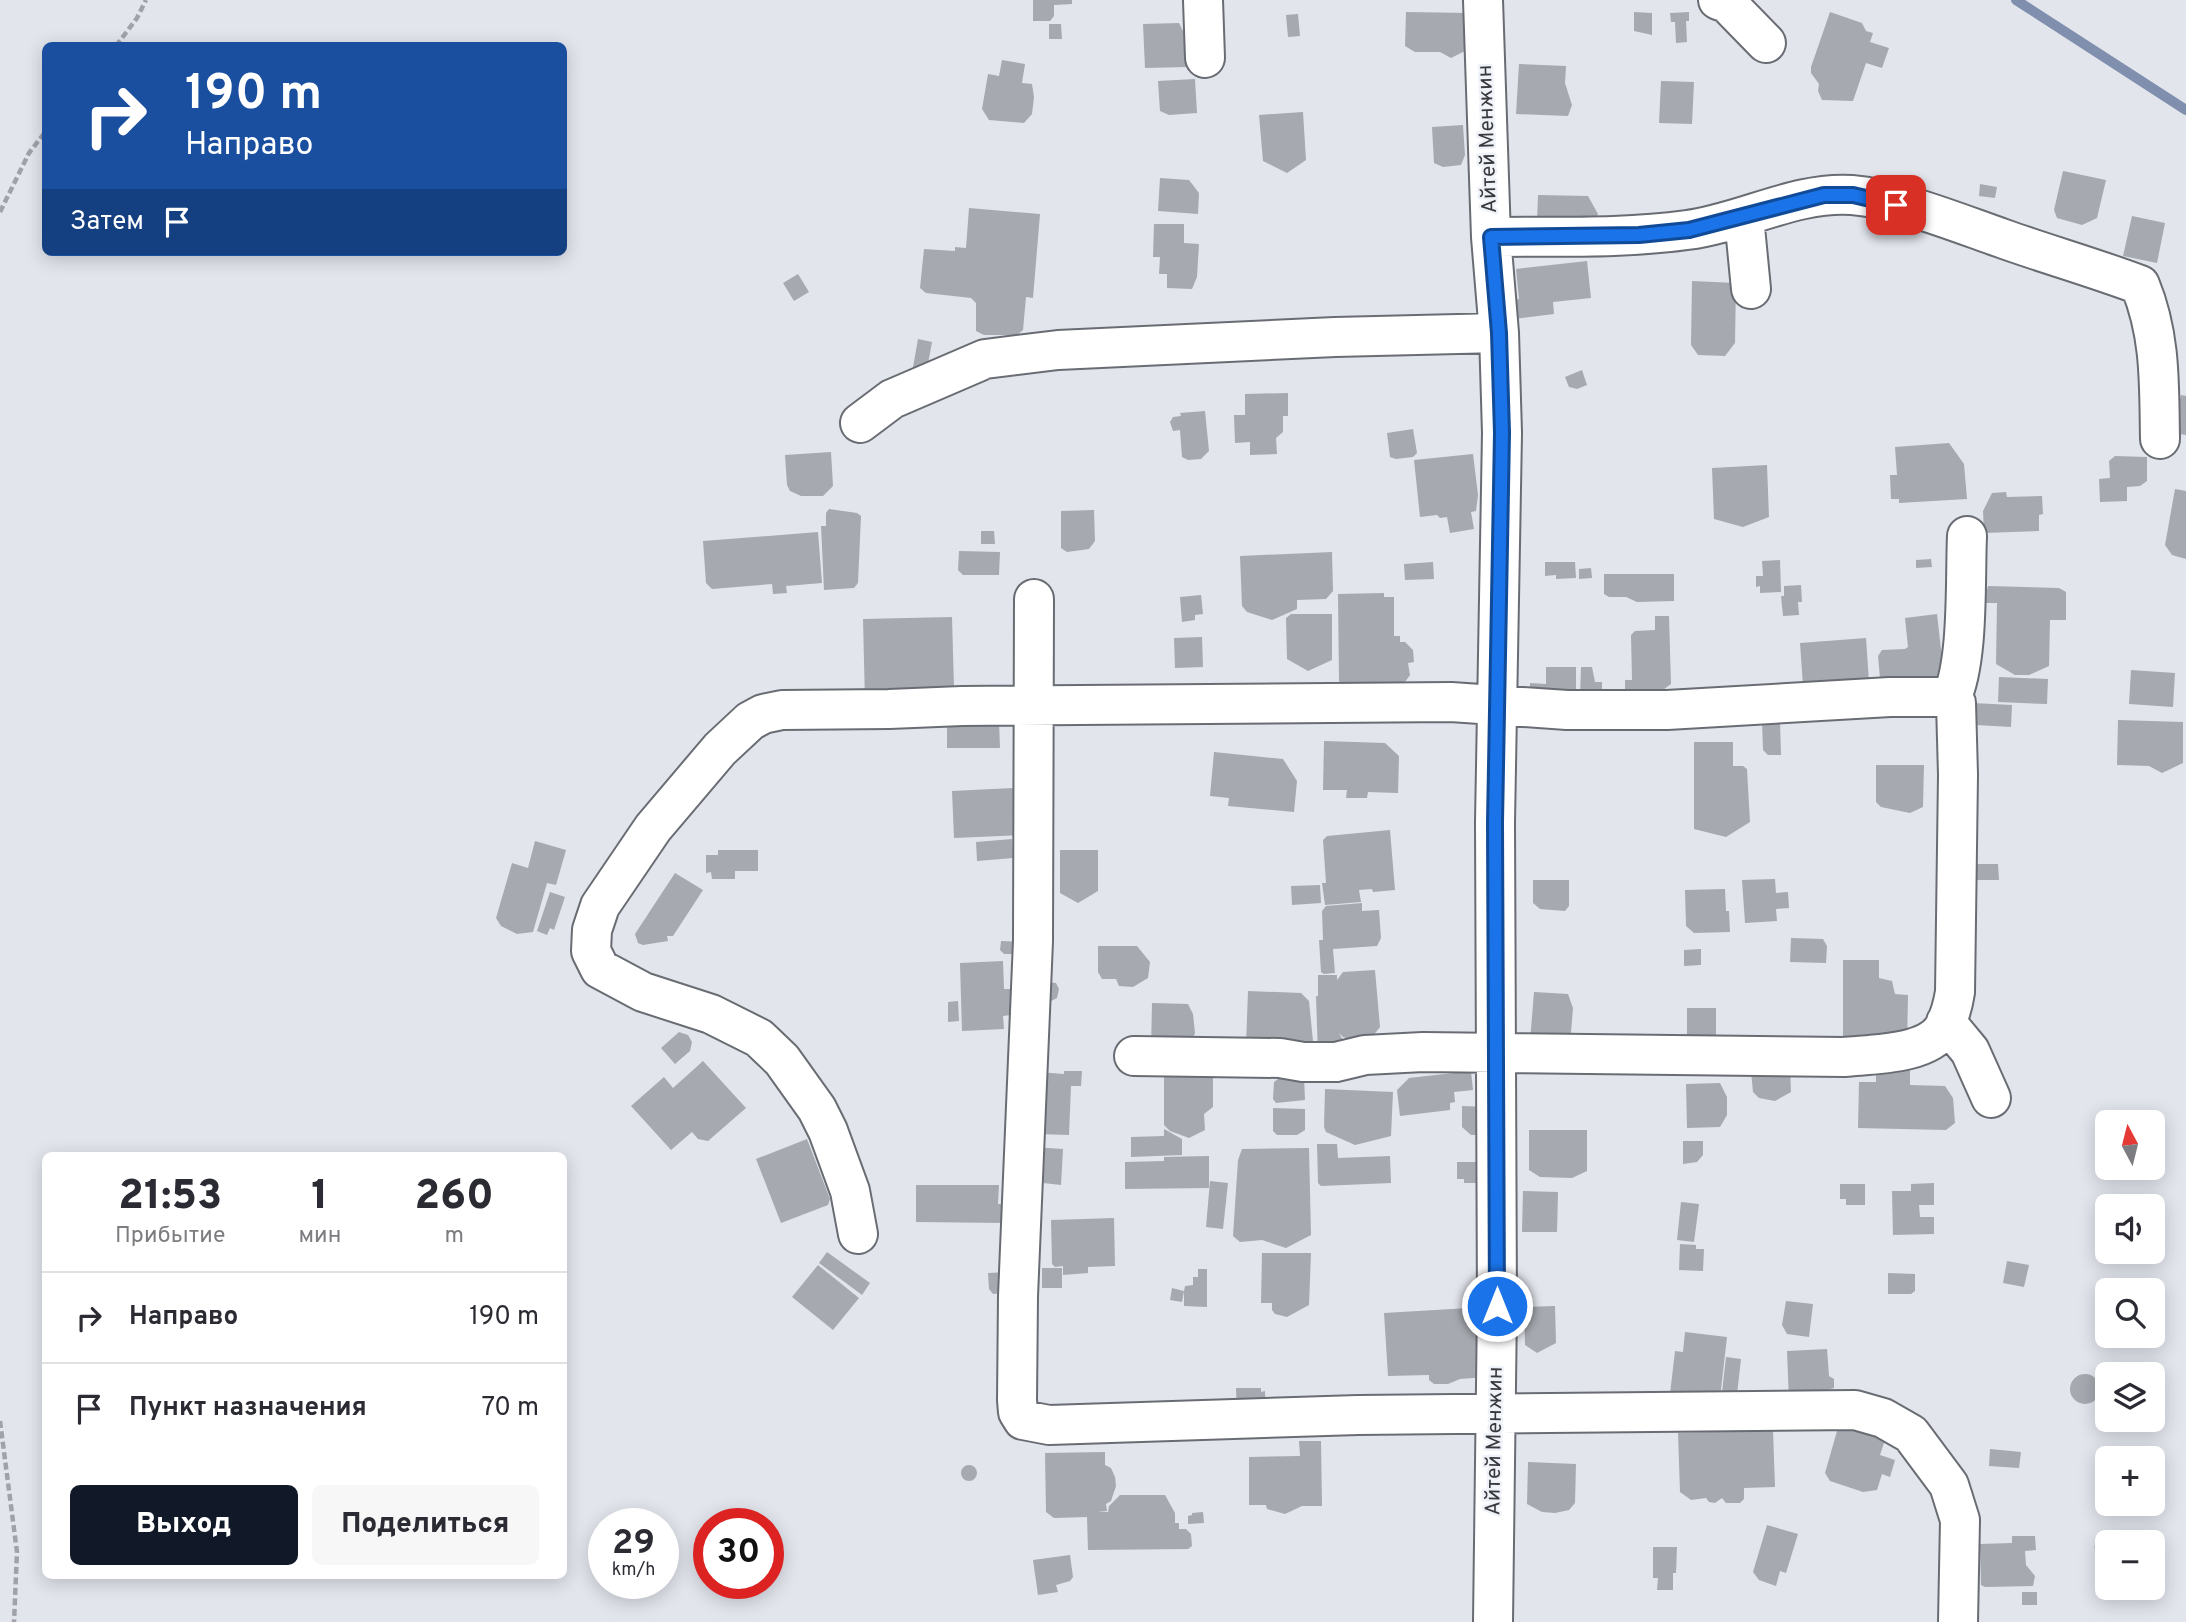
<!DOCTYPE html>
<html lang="ru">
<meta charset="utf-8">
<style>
:root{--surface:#fff;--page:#f7f7f7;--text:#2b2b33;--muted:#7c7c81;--line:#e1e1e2;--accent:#111827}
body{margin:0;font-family:Overpass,sans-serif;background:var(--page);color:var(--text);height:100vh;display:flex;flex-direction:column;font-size:26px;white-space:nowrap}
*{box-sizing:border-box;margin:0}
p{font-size:23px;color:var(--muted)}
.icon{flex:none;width:38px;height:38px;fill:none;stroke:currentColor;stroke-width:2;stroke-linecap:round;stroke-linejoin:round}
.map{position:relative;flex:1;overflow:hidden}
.drawer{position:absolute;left:42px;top:1152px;width:525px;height:427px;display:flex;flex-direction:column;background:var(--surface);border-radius:10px;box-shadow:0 4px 18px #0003}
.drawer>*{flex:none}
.banner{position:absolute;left:42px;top:42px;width:525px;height:214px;border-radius:10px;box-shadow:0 4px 18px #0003;background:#1a4fa0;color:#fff;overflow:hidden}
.needle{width:46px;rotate:353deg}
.fabs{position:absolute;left:2095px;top:1110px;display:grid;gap:14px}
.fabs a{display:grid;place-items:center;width:70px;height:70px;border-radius:10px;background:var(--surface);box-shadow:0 4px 18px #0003;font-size:35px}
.speed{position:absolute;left:588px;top:1508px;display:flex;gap:14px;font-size:35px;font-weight:700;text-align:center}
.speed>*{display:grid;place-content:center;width:91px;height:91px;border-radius:50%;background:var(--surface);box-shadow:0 4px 18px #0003;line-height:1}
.speed small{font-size:18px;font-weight:400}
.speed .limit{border:10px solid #d22;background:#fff;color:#111}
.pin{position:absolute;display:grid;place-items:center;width:60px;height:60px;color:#fff;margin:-30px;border-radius:14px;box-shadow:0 4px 10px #0006}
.me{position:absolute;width:77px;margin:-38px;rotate:0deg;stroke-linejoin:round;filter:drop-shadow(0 0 5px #0008)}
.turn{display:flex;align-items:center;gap:24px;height:147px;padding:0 28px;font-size:32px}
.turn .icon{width:91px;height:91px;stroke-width:2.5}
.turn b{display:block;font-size:49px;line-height:60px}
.then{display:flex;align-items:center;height:66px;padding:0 28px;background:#0003;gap:14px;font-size:26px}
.eta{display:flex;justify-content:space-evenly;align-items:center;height:119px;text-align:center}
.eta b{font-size:42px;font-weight:800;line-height:49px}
.primary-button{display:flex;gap:14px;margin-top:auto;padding:14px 28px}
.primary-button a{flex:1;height:80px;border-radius:10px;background:var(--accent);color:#fff;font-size:28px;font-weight:800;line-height:80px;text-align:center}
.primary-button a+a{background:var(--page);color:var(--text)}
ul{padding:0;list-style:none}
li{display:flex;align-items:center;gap:21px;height:91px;padding:0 28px;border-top:2px solid var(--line)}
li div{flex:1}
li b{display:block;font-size:26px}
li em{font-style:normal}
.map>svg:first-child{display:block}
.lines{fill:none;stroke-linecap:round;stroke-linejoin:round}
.stream{stroke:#808fae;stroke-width:10}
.building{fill:#a6a9b0}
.minor-casing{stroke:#696d73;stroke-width:42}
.path{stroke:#a0a2a7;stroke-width:4.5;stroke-dasharray:7 3.5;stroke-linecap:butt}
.minor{stroke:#fff;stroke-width:38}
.route-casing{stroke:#114b97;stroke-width:18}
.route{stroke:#1a73e8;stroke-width:12}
.labels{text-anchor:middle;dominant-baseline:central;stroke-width:5;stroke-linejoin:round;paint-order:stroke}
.street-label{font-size:21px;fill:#38393c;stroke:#eff2f9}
</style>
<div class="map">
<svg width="2186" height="1622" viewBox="0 0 2186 1622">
<rect width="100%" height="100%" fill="#e2e5ec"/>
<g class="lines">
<path class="stream" d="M2016 0 2186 110"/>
</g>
<path class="building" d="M1033 0H1072V4L1054 5V16L1050 21H1033Z
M1406 12 1470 13 1469 49 1451 58 1440 52H1415L1405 46Z
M1634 12 1652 13V35L1634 31Z
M1689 12V21H1686L1687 42 1676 43 1675 22H1671L1670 13Z
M1830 12 1862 23 1866 31 1873 33 1870 42 1889 48 1882 68 1866 63 1853 101 1822 100 1818 91 1819 84 1811 73V67Z
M1298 14 1300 36 1288 37 1286 15Z
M1179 23 1191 47 1187 67 1145 68 1143 24Z
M1049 24H1061L1062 39H1049Z
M1002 60 1025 64 1022 83 1032 84 1034 97 1032 114 1024 123 989 120 982 109 988 74 999 76Z
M1519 64 1566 66 1565 83 1572 105 1568 116 1516 114Z
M1195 79 1197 113 1169 115 1160 111 1158 81Z
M1661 81 1694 82 1692 124 1659 123Z
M1303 112 1306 160 1287 173 1263 161 1259 115Z
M1463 125 1465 155 1461 165 1443 167 1434 163 1432 127Z
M2063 171 2106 180 2097 218 2082 225 2057 218 2054 210Z
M1160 178 1189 180 1199 193 1198 214 1158 211Z
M1980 184 1997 187 1995 198 1979 196Z
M1538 195 1588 196 1598 214 1592 225 1537 223Z
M969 208 1040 214 1033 298 1026 297 1023 330 1017 335H984L976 331V303L971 298 926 293 920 288 924 249 955 251V247L966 248Z
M2132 216 2165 223 2157 263 2123 256Z
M1154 224H1184V243L1199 244 1197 277 1192 289 1167 288V274H1159L1160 257H1153Z
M1587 261 1591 298 1553 302 1554 314 1514 319 1511 300 1519 299 1516 269Z
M798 274 809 292 794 301 783 283Z
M1692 281 1736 283 1735 343 1725 356 1698 355 1691 345Z
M918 339 932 342 926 375 912 373Z
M1582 370 1587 385 1577 389 1569 387 1565 377Z
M1288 393V416H1283V432L1276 438 1277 454 1250 455V442L1235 443 1234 415H1245V394Z
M2181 395 2186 396V435L2172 433Z
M1205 411 1209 451 1201 459 1188 460 1182 457 1180 430 1173 431 1170 422 1173 417 1181 416 1180 413Z
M1413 429 1417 453 1413 457 1396 459 1390 457 1387 433Z
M1949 443 1964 464 1967 499 1899 503V499H1891L1890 475H1897L1895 447Z
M831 452 833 486 823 496H801L790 491 787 485 785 455Z
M1473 454 1478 495 1476 511 1471 512 1474 529 1450 533 1447 517 1440 518 1437 515 1420 517 1414 460Z
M2115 456 2147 457V481L2140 486 2127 487V501L2100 502 2099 479 2110 478 2109 461Z
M1767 465 1769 517 1743 527 1714 519 1712 468Z
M2175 489 2186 491V559L2172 555 2165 545Z
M2006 492 2007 497 2042 496 2043 514 2039 515V531L1984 533 1983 511 1992 493Z
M829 509 857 513 861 516 858 583 854 588 824 590 821 526H826V513Z
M1094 510 1095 541 1089 549 1067 552 1061 548V511Z
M981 531H994L995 544H981Z
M818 532 822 583 786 586 787 593 773 594 772 584 712 589 706 583 703 541Z
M959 551 1000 552 999 575H963L958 570Z
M1332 552 1333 591 1326 599 1297 600V609L1272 620 1247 612 1242 606 1240 556Z
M1931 559 1932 567 1916 568V560Z
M1780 560 1781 592 1760 593V586L1756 587V576H1763L1762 561Z
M1433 562 1434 579 1405 580 1404 564Z
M1545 562H1575L1576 578 1556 579V575L1545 576Z
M1591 568 1592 578 1579 579V569Z
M1604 574H1674V601L1637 602 1626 597H1609L1604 594Z
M1801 585 1802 602H1798L1799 615 1783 616 1781 596H1784V586Z
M1988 586 2059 588 2066 592V620H2050L2049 666 2029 675H2015L1996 664 1997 603H1979V590H1987Z
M1384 593V597H1394V636H1400V642H1405L1413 650 1414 662 1408 663 1410 675 1405 682H1389V686L1343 685 1339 681 1338 594Z
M1201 595 1203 614 1195 615V620L1182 622 1180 597Z
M1291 614H1332V660L1308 671 1287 659 1286 618Z
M1937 614 1943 667 1940 677 1885 682 1880 678 1878 656 1882 650 1905 649 1908 647 1905 618Z
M1655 616H1669L1671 684 1655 696 1625 693V680H1632L1631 635 1635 631 1655 630Z
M952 617 954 688 865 703 863 619Z
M1202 637 1203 667 1175 668 1174 638Z
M1866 638 1869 682 1803 686 1800 643Z
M1546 667H1576V700L1530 699V683L1546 684Z
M1581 667H1592L1595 682H1602V697H1580Z
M2131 670 2175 673 2173 707 2129 704Z
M1999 677 2048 679 2047 704 1998 702Z
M1973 703 2012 705 2011 727 1976 725 1972 722Z
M2118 720 2183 722V763L2162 773 2149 766 2117 765Z
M999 721 1000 748H947V722Z
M1762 721H1780L1781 755H1768L1763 750Z
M1324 741 1385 743 1399 756 1398 793 1368 792 1367 798H1346L1347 790H1323Z
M1694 742H1733V766H1743L1747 769 1750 822 1726 837 1694 829Z
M1214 752 1283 759 1297 781 1294 812 1228 806 1229 798 1210 796Z
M1876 765H1924L1923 807 1910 813 1881 807 1876 802Z
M1013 788 1015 817 1025 835 954 838 952 791Z
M1390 830 1395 890 1373 892 1372 889 1359 890 1361 902 1325 905 1322 883H1326L1323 840 1327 836Z
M1012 839 1013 858 977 861 976 842Z
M535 841 566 850 556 885 547 883 533 932 517 934 501 926 496 918 512 863 528 868Z
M718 850H758V871H735V879H712L711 872 706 873V855H718Z
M1060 850H1098V891L1078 903 1060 893Z
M1977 864H1998L1999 880H1976Z
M675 873 703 890 673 936H667L668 941 643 945 638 943 635 934Z
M1775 879 1776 893 1788 892 1789 908 1776 909 1777 921 1745 923 1742 880Z
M1533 880H1569V906L1565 911 1540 909 1533 903Z
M1320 885 1321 903 1292 905 1291 886Z
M1725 889 1726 911H1729L1730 932 1694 933 1686 926 1685 890Z
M550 892 565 897 554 930 550 928 547 935 537 931Z
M1362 903V911L1379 910 1381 938 1377 946 1333 949 1335 973 1324 974 1321 972 1319 940H1323L1322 911 1326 906Z
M1791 938 1823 939 1827 946 1826 963 1790 962Z
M1001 941 1023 942V954H1004L1000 950Z
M1098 946H1137L1150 962 1148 978 1133 987 1119 986 1116 979H1102L1098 972Z
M1701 949V965L1684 966V950Z
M1843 960H1879V978L1892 981 1895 994 1908 995 1907 1045 1843 1044Z
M1003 961 1004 989H1010L1011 1015 1003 1016 1004 1029 962 1031 960 963Z
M1375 970 1380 1027 1372 1037 1353 1040 1343 1037 1339 1033 1344 1042 1318 1055 1316 996H1318V975H1337V980L1343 972Z
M1046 982 1056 983 1059 989 1057 998 1051 1001 1045 1000Z
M1248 991 1301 993 1309 1001 1313 1041 1307 1047 1246 1045Z
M1534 992 1568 994 1573 1008 1570 1045 1530 1041Z
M958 1001 959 1021 948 1022V1002Z
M1152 1003 1188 1004 1193 1014 1195 1033 1188 1051 1151 1050Z
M1687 1008H1716V1040L1687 1037Z
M679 1032 688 1035 692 1042 690 1051 675 1064 661 1048Z
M703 1061 746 1108 708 1141 698 1139 692 1132 671 1150 631 1106 664 1077 673 1088Z
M1790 1068 1791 1092 1775 1101 1759 1098 1753 1092 1751 1071Z
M1876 1070H1910V1085L1945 1086 1953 1098 1955 1123 1946 1130 1858 1128 1859 1082H1876Z
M1064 1071H1082L1081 1086H1071L1069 1135 1036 1134 1038 1072 1064 1074Z
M1471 1071 1473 1090 1454 1092 1455 1102 1450 1103V1110L1400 1116 1397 1090 1409 1078Z
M1213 1073V1107L1204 1114 1205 1130 1189 1138 1170 1131 1164 1125V1074Z
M1304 1076 1305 1100 1276 1103 1273 1099 1274 1082 1278 1079Z
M1720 1083 1727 1097V1115L1720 1127 1687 1128 1686 1084Z
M1325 1089 1393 1092 1391 1136 1355 1145 1326 1132 1324 1127Z
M1462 1106 1489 1107 1488 1135H1471L1462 1127Z
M1273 1108 1305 1109V1130L1297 1135H1277L1273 1131Z
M1164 1129 1182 1139V1155L1131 1157V1137L1164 1136Z
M1529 1130H1587V1171L1572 1178 1540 1177 1529 1170Z
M807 1139 830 1199 828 1205 781 1223 756 1159Z
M1683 1141H1703V1155L1697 1162 1683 1164Z
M1317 1144H1337L1338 1158 1390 1156 1391 1183 1321 1186 1318 1183Z
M1034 1147 1063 1149 1061 1185 1034 1182Z
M1309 1148 1311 1235 1286 1248 1262 1240 1240 1242 1233 1236 1238 1160 1242 1149Z
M1209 1156V1188L1125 1189V1162L1164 1161V1157Z
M1457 1162H1491V1183H1464V1179H1457Z
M1210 1181 1228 1183 1223 1229 1206 1227Z
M1934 1183V1205H1919L1920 1217H1934V1234L1893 1235 1892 1191H1911V1184Z
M1840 1184H1865V1205H1846V1199H1840Z
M916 1185H999L998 1204H1006V1223L916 1222Z
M1523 1191 1558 1192 1557 1232H1522Z
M1681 1202 1699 1204 1694 1242 1677 1240Z
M1114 1218 1115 1266 1088 1267V1273L1063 1275V1266L1055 1267 1052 1264 1051 1220Z
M1680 1244 1696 1245V1249H1704L1703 1271 1679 1270Z
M827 1252 870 1283 862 1295 819 1263Z
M1262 1253H1311L1309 1305 1287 1317 1275 1314 1272 1310V1303H1261Z
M2007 1261 2029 1265 2024 1287 2003 1283Z
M818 1265 859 1298 833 1330 792 1297Z
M1042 1268H1062V1288H1042Z
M1198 1269H1207V1307L1184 1306V1291L1182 1302 1170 1300 1172 1288 1184 1291 1185 1286 1193 1285V1277H1198Z
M1009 1272 1003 1293 993 1294 989 1289 988 1273Z
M1888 1273 1915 1274V1291L1911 1294H1888Z
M1482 1300 1486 1377 1460 1379 1448 1384H1434L1429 1380V1375L1388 1376 1384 1313 1469 1308 1468 1301Z
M1786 1301 1813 1304 1809 1337 1787 1334 1782 1325Z
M1555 1306 1556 1343 1537 1353 1525 1345 1524 1307Z
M1685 1332 1727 1337 1720 1398 1670 1394 1675 1351 1683 1352Z
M1827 1349 1829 1376 1834 1379V1388L1789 1401 1787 1351Z
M1726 1357 1741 1359 1736 1403 1721 1401Z
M2070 1389a15 15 0 1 1 30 0a15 15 0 1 1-30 0Z
M1236 1388H1261V1392L1265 1391 1266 1414 1237 1415Z
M1848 1428 1885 1440 1880 1455 1895 1460 1890 1477 1882 1474 1877 1490 1863 1492 1830 1481 1825 1473 1837 1431Z
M1773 1430 1775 1487 1744 1488V1499L1740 1503H1726L1722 1498 1715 1503 1709 1502 1706 1498 1691 1500 1680 1492 1678 1433Z
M1299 1441H1321L1322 1506H1302L1285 1514 1267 1509 1266 1505H1249V1457L1300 1456Z
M1990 1449 2021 1452 2019 1468 1989 1466Z
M1105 1452V1465L1111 1468 1115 1477 1116 1486 1111 1501 1106 1504 1107 1511 1098 1512H1108L1109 1506 1120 1495H1165L1175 1513V1523H1179V1529H1186L1191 1534 1192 1546 1188 1549 1088 1550 1087 1517 1054 1518 1046 1512 1045 1453Z
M1528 1462 1576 1464 1575 1503 1569 1510 1555 1513 1542 1512 1527 1504Z
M961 1473a8 8 0 1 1 16 0a8 8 0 1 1-16 0Z
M1203 1512 1204 1523 1188 1524V1516L1192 1515V1513Z
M1767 1525 1798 1534 1786 1573 1780 1571 1776 1586 1759 1580 1753 1572Z
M2012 1536H2035L2036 1550 2025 1551 2026 1565 2035 1576 2033 1586 1985 1587 1981 1585 1980 1544 2012 1543Z
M2107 1539 2118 1540 2107 1542V1587H2118V1596L2096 1594 2099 1553 2094 1547 2099 1540Z
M1653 1547H1677L1676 1573H1673V1590H1657L1658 1578H1653Z
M1070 1555 1073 1577 1070 1581 1056 1585 1058 1592 1038 1595 1033 1560Z
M2022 1592H2037V1605H2022Z"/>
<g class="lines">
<g class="minor-casing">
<path id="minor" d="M1203 0 1205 58
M1483 0 1491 237 1499 333 1502 433 1495 822 1497 1306 1493 1622
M1718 0 1727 3 1766 43
M1744 217 1751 289
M1491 237C1556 236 1622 239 1687 230 1742 223 1796 191 1852 195 1900 199 1958 223 2004 239 2049 255 2095 268 2140 285 2161 336 2159 384 2160 439
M860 423 892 399 985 359 1058 350 1335 337 1499 333
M1034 599 1033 941 1018 1296 1017 1400 1018 1412 1023 1420 1049 1425 1358 1415 1855 1410 1883 1418 1911 1434 1949 1485 1960 1520 1958 1622
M1951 699C1969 661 1965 579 1967 536
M1946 1022 1970 1051 1991 1098
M858 1234 850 1191 828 1131 817 1109 782 1060 759 1038 711 1014 643 992 600 969 591 951 592 930 600 906 653 828 720 749 750 721 763 714 782 710 889 709 962 706 1451 702 1567 710H1667L1890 697H1946L1956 703 1958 775 1955 992C1953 1005 1950 1017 1943 1029 1926 1055 1872 1054 1844 1057L1423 1052 1365 1055 1336 1062H1303L1280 1058 1134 1056"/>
</g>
<path class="path" d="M116 46 137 18 146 0
M0 212 29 153 46 131
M0 1421 17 1552 14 1622"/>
<use href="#minor" class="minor"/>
</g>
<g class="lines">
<g class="route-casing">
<path id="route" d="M1497 1306 1495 822 1502 433 1499 333 1491 237 1639 235 1689 230 1824 195H1853L1896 205"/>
</g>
<use href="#route" class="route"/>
</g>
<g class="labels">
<g class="street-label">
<text transform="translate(1488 139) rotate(-92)">Айтей Менжин</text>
<text transform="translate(1495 1441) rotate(-89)">Айтей Менжин</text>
</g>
</g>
</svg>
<div class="fabs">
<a><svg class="needle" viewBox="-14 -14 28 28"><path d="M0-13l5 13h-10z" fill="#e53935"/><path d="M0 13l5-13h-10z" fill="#7c7c81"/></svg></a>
<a><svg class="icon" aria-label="sound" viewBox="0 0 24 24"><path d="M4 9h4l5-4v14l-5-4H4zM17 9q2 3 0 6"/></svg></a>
<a><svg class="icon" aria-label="search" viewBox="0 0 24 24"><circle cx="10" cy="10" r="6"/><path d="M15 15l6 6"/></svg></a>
<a><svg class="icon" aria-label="layers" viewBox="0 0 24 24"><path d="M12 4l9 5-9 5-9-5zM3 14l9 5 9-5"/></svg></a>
<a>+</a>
<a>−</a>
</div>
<div class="speed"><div>29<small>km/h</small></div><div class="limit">30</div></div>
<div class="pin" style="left:1896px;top:205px;background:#d93025"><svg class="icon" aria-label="arrive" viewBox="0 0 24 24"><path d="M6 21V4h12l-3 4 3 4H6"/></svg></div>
<svg class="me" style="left:1497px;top:1306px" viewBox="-20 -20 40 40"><circle r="17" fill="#1a73e8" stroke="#fff" stroke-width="3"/><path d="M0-11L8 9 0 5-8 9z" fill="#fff"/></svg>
<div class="banner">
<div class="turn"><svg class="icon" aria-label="right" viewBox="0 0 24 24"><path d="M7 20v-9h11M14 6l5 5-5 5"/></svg><div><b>190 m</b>Направо</div></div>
<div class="then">Затем<svg class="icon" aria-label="arrive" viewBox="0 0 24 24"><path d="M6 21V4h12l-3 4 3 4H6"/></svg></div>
</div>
<section class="drawer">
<div class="eta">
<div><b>21:53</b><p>Прибытие</p></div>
<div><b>1</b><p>мин</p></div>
<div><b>260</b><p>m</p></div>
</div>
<ul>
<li><svg class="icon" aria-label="right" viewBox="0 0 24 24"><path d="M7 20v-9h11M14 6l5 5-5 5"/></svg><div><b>Направо</b></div><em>190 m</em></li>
<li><svg class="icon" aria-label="arrive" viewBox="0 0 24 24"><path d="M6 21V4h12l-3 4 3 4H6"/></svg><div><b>Пункт назначения</b></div><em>70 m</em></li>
</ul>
<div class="primary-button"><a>Выход</a><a>Поделиться</a></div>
</section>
</div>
